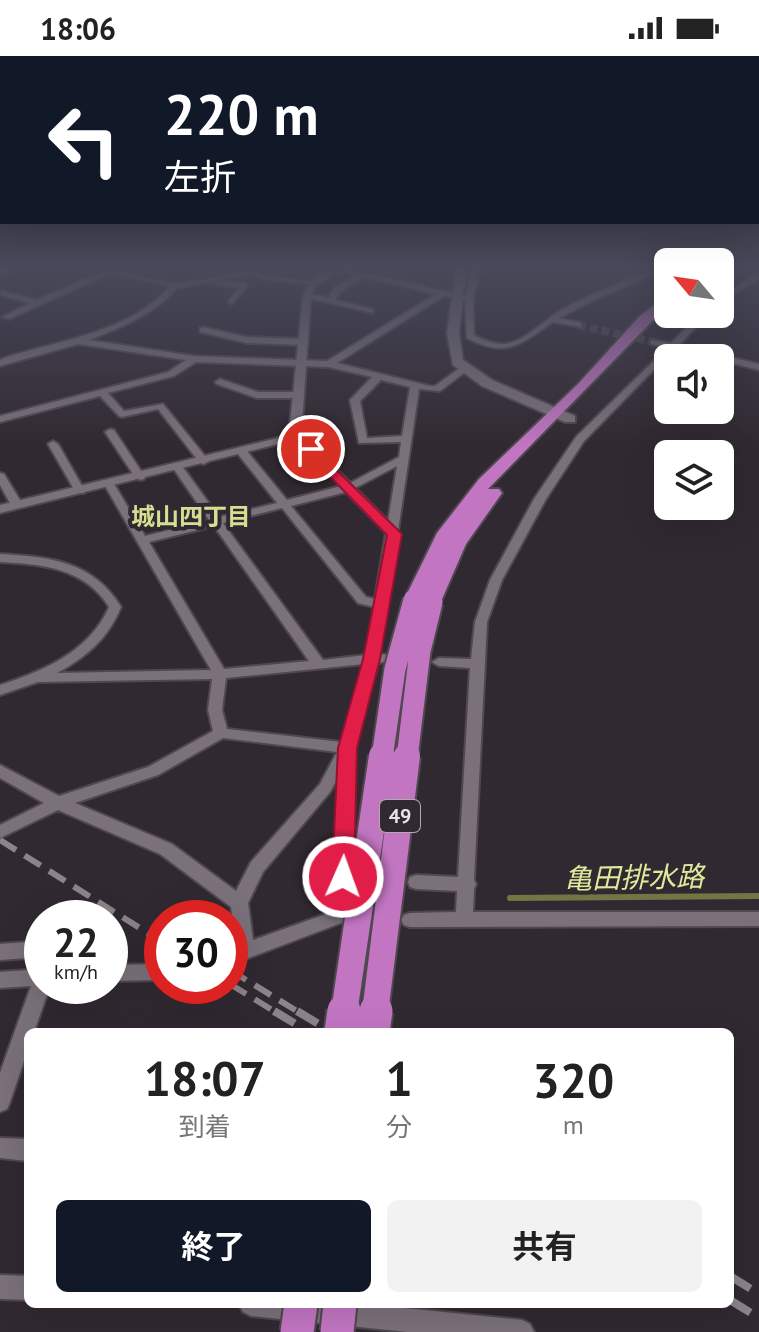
<!DOCTYPE html>
<html lang="ja">
<meta charset="utf-8">
<style>
:root{--surface:#fff;--page:#f2f2f2;--text:#222;--muted:#767676;--accent:#111827}
body{margin:0;font-family:"PT Sans","Noto Sans JP",sans-serif;background:var(--page);color:var(--text);height:100vh;display:flex;flex-direction:column;font-size:30px;white-space:nowrap}
*{box-sizing:border-box;margin:0}
p{font-size:26px;color:var(--muted)}
.icon{flex:none;width:44px;height:44px;fill:none;stroke:currentColor;stroke-width:2;stroke-linecap:round;stroke-linejoin:round}
.map{position:relative;flex:1;overflow:hidden}
.sheet{position:absolute;left:24px;top:972px;width:710px;height:280px;display:flex;flex-direction:column;background:var(--surface);border-radius:12px;box-shadow:0 8px 32px #0002}
.sheet>*{flex:none}
.banner{position:absolute;left:0px;top:0px;width:760px;height:168px;box-shadow:0 8px 32px #0002;background:#111827;color:#fff;overflow:hidden}
.needle{width:52px;rotate:299deg}
.tools{position:absolute;left:654px;top:192px;display:grid;gap:16px}
.tools a{display:grid;place-items:center;width:80px;height:80px;border-radius:12px;background:var(--surface);box-shadow:0 8px 32px #0002;font-size:40px}
.speed{position:absolute;left:24px;top:844px;display:flex;gap:16px;font-size:40px;font-weight:700;text-align:center}
.speed>*{display:grid;place-content:center;width:104px;height:104px;border-radius:50%;background:var(--surface);box-shadow:0 8px 32px #0002;line-height:1}
.speed small{font-size:20px;font-weight:400}
.speed .limit{border:12px solid #d22;background:#fff;color:#111}
.pin{position:absolute;display:grid;place-items:center;width:68px;height:68px;color:#fff;margin:-34px;border:4px solid #fff;border-radius:50%;box-shadow:0 2px 8px #0007}
.me{position:absolute;width:88px;margin:-44px;rotate:2deg;stroke-linejoin:round;filter:drop-shadow(0 0 6px #0008)}
.turn{display:flex;align-items:center;gap:28px;height:168px;padding:0 32px;font-size:36px}
.turn .icon{width:104px;height:104px;stroke-width:2.5}
.turn b{display:block;font-size:56px;line-height:68px}
.eta{display:flex;justify-content:space-evenly;align-items:center;height:136px;text-align:center}
.eta b{font-size:48px;font-weight:700;line-height:56px}
.action{display:flex;gap:16px;margin-top:auto;padding:16px 32px}
.action a{flex:1;height:92px;border-radius:12px;background:var(--accent);color:#fff;font-size:32px;font-weight:700;line-height:92px;text-align:center}
.action a+a{background:var(--page);color:var(--text)}
.status{display:flex;justify-content:space-between;align-items:center;height:56px;padding:0 40px;background:var(--surface);direction:ltr}
.status svg{height:22px;fill:currentColor}
.map>svg:first-child{display:block}
.lines{fill:none;stroke-linecap:round;stroke-linejoin:round}
.stream{stroke:#707745;stroke-width:6}
.minor-tunnel{stroke:#4d454d;stroke-width:8;stroke-dasharray:8 4;stroke-linecap:butt}
.minor-casing{stroke:#4f484f;stroke-width:4}
.tertiary-casing{stroke:#4f484f;stroke-width:4}
.secondary-casing{stroke:#4f484f;stroke-width:4}
.trunk-casing{stroke:#4f484f;stroke-width:4}
.minor{fill:#7b717b;fill-rule:evenodd}
.tertiary{fill:#7b717b;fill-rule:evenodd}
.secondary{fill:#7b717b;fill-rule:evenodd}
.trunk{fill:#c276c2;fill-rule:evenodd}
.rail-far1{stroke:#8b848b;stroke-width:6;stroke-dasharray:19 10;stroke-linecap:butt}
.rail{stroke:#8b848b;stroke-width:8;stroke-dasharray:24 12;stroke-linecap:butt}
.trunk-bridge-far2-casing{stroke:#4f484f;stroke-width:25;stroke-linecap:butt}
.trunk-bridge-far1-casing{stroke:#4f484f;stroke-width:30;stroke-linecap:butt}
.trunk-bridge-casing{stroke:#4f484f;stroke-width:37;stroke-linecap:butt}
.trunk-bridge-far2{stroke:#c276c2;stroke-width:21}
.trunk-bridge-far1{stroke:#c276c2;stroke-width:26}
.trunk-bridge{stroke:#c276c2;stroke-width:33}
.route{fill:#e11d48;stroke:#92132f;stroke-width:2}
.labels{text-anchor:middle;dominant-baseline:central;stroke-width:8;stroke-linejoin:round;paint-order:stroke}
.shield{fill:#312931;stroke:#b2abb2;stroke-width:2}
.shield-label{font-size:20px;font-weight:bold;fill:#e9e3e9}
.neighbourhood-label{font-size:24px;font-weight:bold;fill:#d4df92;stroke:#312931}
.near-water-label{font-size:28px;font-style:italic;fill:#dfeb9b;stroke:#312931}
</style>
<div class="status"><b>18:06</b><svg viewBox="0 0 49 12"><path d="M0 12V9h3v3zM5 12V6h3v6zM10 12V3h3v9zM15 12V0h3v12zM26 1h20v11H26zM47 4h2v5h-2z"/></svg></div>
<div class="map">
<svg width="759" height="1276" viewBox="0 0 759 1276">
<rect width="100%" height="100%" fill="#312931"/>
<g class="lines">
<path class="stream" d="M510 842 759 840"/>
<path class="minor-tunnel" d="M720 218 737 221
M578 269 654 286"/>
<g class="minor-casing">
<path id="minor" d="M100 213C127 213 158 229 182 227 211 225 240 213 270 213L261 216 265 219 318 227 314 229 263 223 253 218 177 232C155 258 120 272 89 284L194 300 327 305 436 238 364 221 340 236 335 244 373 253V257L304 241V237H307L328 242 334 232 356 219 334 213H348L466 240 472 213H480L473 243 474 279C485 285 498 290 510 287 527 283 547 262 563 253 592 237 623 225 655 213H666L596 243 559 262 581 267V271L553 266C521 288 506 303 467 282L465 244 444 240 337 307 430 330H435L461 311 469 313 440 335 419 333 398 475 400 478 397 481 379 598 389 599 391 602 389 605 378 607 354 692 351 821 349 826 343 828 337 826 335 821 338 722 330 736 263 816 248 847 253 884 340 853 346 855 349 860 346 865 230 909V893L236 891 231 851 160 798 58 754 0 782V769L44 747 0 722V709L59 740 148 711 213 675 208 654 212 623 38 626 0 639V629C44 615 90 595 109 551 85 512 42 508 0 506V498C50 501 93 505 121 551 108 583 86 601 57 617L211 614 104 428 105 426H113L145 480 209 464 173 412 174 410H182L219 461 277 447 238 398V394H246L287 444 341 430 288 376V372H296L350 427 399 401 401 386 359 387 350 344 372 321 329 311 196 306 174 320 108 337 124 355 163 348 209 405 204 408 200 407 158 353 122 361 119 360 100 340 0 366V360L168 316 186 304 78 288 0 310V304L7 301C60 284 131 276 170 230L111 217 9 263 2 261 30 247 1 239V235L37 244 103 215ZM381 324 410 331 402 380 367 382 360 345ZM397 410 388 465 355 432ZM346 436 386 477 375 543 366 541 291 450ZM282 452 358 547 374 551 366 599 323 604 223 467ZM214 470 309 605 224 613 149 486ZM364 608 341 686 227 673 222 654 226 622ZM223 682 337 696 320 728 251 806 236 835 172 788 75 747 158 719Z
M756 218H759V223L720 246V241Z
M217 225 244 227 248 229 232 248 228 246 239 231 217 229Z
M700 258H709L679 289 759 308V314L720 304V302H710L674 293 584 385 546 443 502 524 487 566 474 824 476 828 474 833 473 856H759V870L410 871 404 869 401 864 404 859 410 857 456 856 457 835 416 833 410 831 408 826 410 821 416 819 458 821 470 612 439 610 432 606 439 602 471 603 475 566 490 524 534 443 576 381 667 292 651 288V284L671 287Z
M203 271 247 281 302 283 306 286 302 289 247 287 200 276V272Z
M220 323 258 336H299L304 339 299 342H257L217 328 215 326Z
M110 373 114 374 145 421 144 423 140 424 135 421 105 376Z
M53 385 58 388 85 435 84 437H76L75 435 48 388Z
M0 417 4 418 23 449 21 451H13L11 449 0 429Z
M42 885V901L0 904V888Z
M162 908V924L110 925V909Z
M42 913V930H50L34 976H28V993L10 1046 7 1053 0 1056V1017L31 930 0 932V916Z
M0 1082 28 1083V1105L0 1102Z
M0 1219 28 1220V1244L0 1243Z
M239 1248H365L522 1264 530 1268 534 1276H408L251 1260 243 1256Z"/>
</g>
<g class="tertiary-casing">
<path id="tertiary" d="M0 213H14L0 219Z
M331 213H341L317 229 311 239 302 368 290 385 0 457V449L282 381 290 368 303 239 311 225Z"/>
</g>
<g class="secondary-casing">
<path id="secondary" d="M456 213H466L459 277 463 304 492 324 575 360V366H565L482 330 453 309 447 277Z"/>
</g>
<g class="trunk-casing">
<path id="trunk" d="M727 213H742L720 225V216Z
M668 239V249L488 433H499L502 437 466 488 439 550 432 552 422 546 407 548 404 544 437 477 479 423 578 328 640 260Z"/>
</g>
<use href="#minor" class="minor"/>
<use href="#tertiary" class="tertiary"/>
<use href="#secondary" class="secondary"/>
<use href="#trunk" class="trunk"/>
<path class="rail-far1" d="M0 784 162 886
M230 914 300 957
M230 928 277 957"/>
<path class="rail" d="M274 955 299 970
M297 955 332 976
M730 1220 759 1238
M730 1244 759 1262"/>
<g class="trunk-bridge-far2-casing">
<path id="trunk-bridge-far2" d="M382 702 395 613 414 544
M407 702 420 595 432 546"/>
</g>
<g class="trunk-bridge-far1-casing">
<path id="trunk-bridge-far1" d="M344 957 382 700
M375 957 407 700"/>
</g>
<g class="trunk-bridge-casing">
<path id="trunk-bridge" d="M341 976 344 955
M373 976 376 955
M297 1276 301 1248
M337 1276 340 1248"/>
</g>
<use href="#trunk-bridge-far2" class="trunk-bridge-far2"/>
<use href="#trunk-bridge-far1" class="trunk-bridge-far1"/>
<use href="#trunk-bridge" class="trunk-bridge"/>
</g>
<linearGradient id="sky" x2="0" y2="1"><stop stop-color="#1b171b"/><stop offset="0.54" stop-color="#48495a"/><stop offset="1" stop-color="#48495a" stop-opacity="0"/></linearGradient>
<rect width="759" height="392" fill="url(#sky)"/>
<path class="route" d="M311 389 402 478 380 603 357 692 354 821 350 827H335L332 821 338 692 363 603 387 479 306 396 304 393Z"/>
<g class="labels">
<rect class="shield" x="380" y="744" width="40" height="32" rx="6"/>
<g class="shield-label">
<text x="400" y="760">49</text>
</g>
<g class="neighbourhood-label">
<text x="191" y="460">城山四丁目</text>
</g>
<g class="near-water-label">
<text transform="translate(634 821) rotate(-1)">亀田排水路</text>
</g>
</g>
</svg>
<div class="tools">
<a><svg class="needle" viewBox="-14 -14 28 28"><path d="M0-13l5 13h-10z" fill="#e53935"/><path d="M0 13l5-13h-10z" fill="#767676"/></svg></a>
<a><svg class="icon" aria-label="sound" viewBox="0 0 24 24"><path d="M4 9h4l5-4v14l-5-4H4zM17 9q2 3 0 6"/></svg></a>
<a><svg class="icon" aria-label="layers" viewBox="0 0 24 24"><path d="M12 4l9 5-9 5-9-5zM3 14l9 5 9-5"/></svg></a>
</div>
<div class="speed"><div>22<small>km/h</small></div><div class="limit">30</div></div>
<div class="pin" style="left:311px;top:393px;background:#d93025"><svg class="icon" aria-label="arrive" viewBox="0 0 24 24"><path d="M6 21V4h12l-3 4 3 4H6"/></svg></div>
<svg class="me" style="left:343px;top:821px" viewBox="-20 -20 40 40"><circle r="17" fill="#e11d48" stroke="#fff" stroke-width="3"/><path d="M0-11L8 9 0 5-8 9z" fill="#fff"/></svg>
<div class="banner">
<div class="turn"><svg class="icon" aria-label="left" viewBox="0 0 24 24"><path d="M17 20v-9H6M10 6l-5 5 5 5"/></svg><div><b>220 m</b>左折</div></div>
</div>
<section class="sheet">
<div class="eta">
<div><b>18:07</b><p>到着</p></div>
<div><b>1</b><p>分</p></div>
<div><b>320</b><p>m</p></div>
</div>
<div class="action"><a>終了</a><a>共有</a></div>
</section>
</div>
